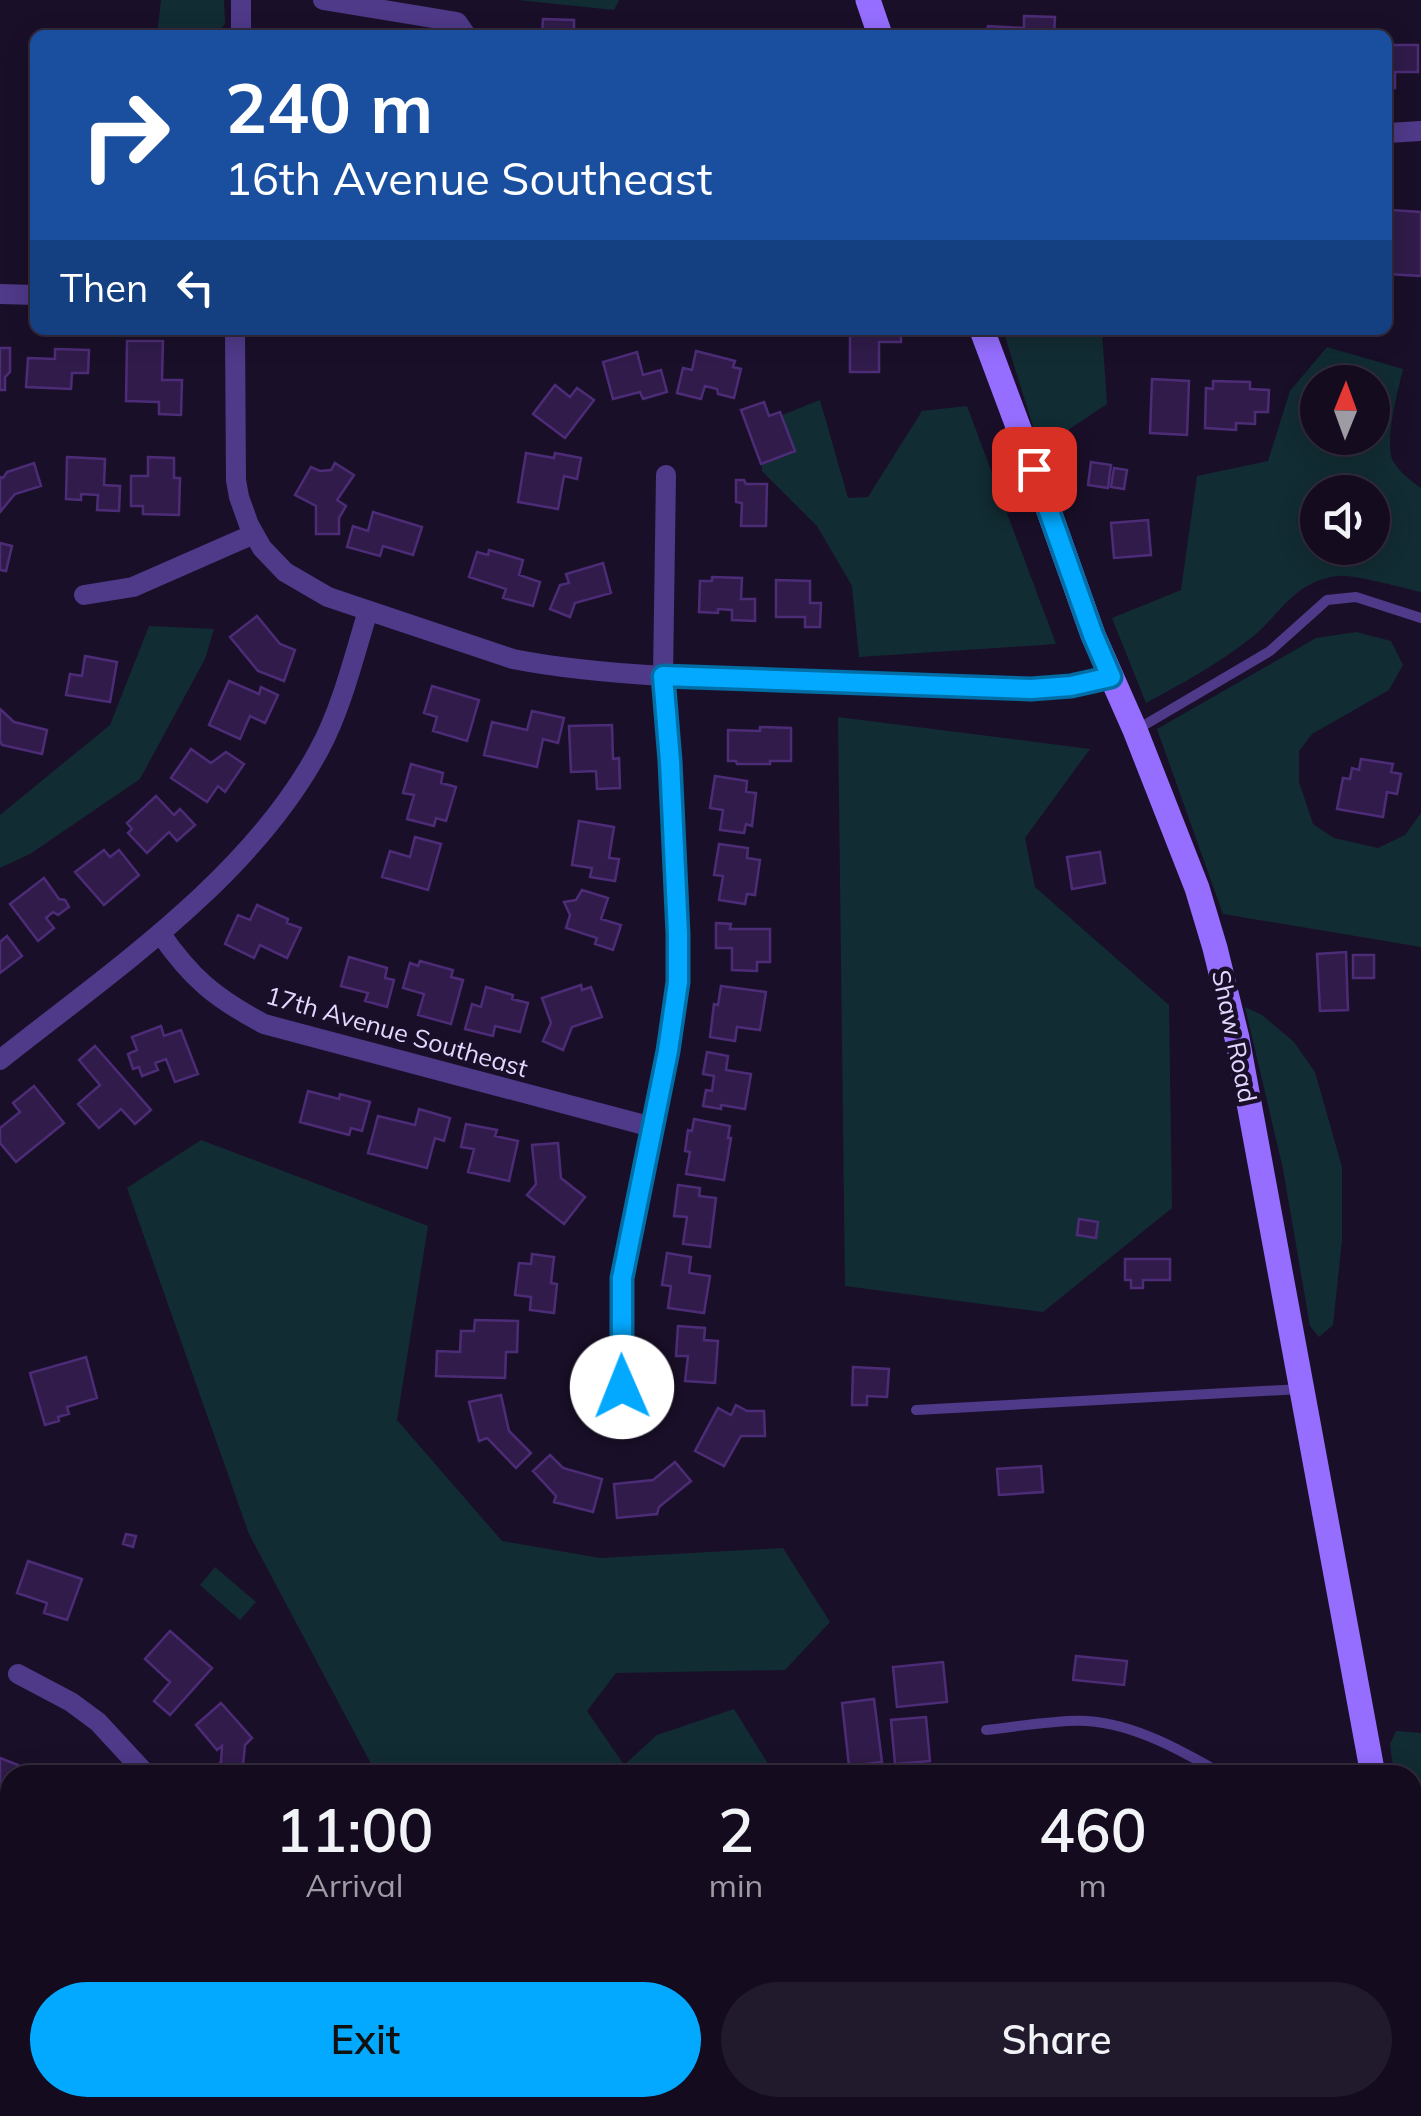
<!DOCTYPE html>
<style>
:root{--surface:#140b1f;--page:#21192c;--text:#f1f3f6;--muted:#9d9ba4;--line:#332b3d;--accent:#03a9ff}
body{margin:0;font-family:Mulish,sans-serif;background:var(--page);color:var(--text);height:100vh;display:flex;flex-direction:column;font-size:38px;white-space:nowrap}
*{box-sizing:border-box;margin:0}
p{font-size:32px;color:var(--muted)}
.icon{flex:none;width:55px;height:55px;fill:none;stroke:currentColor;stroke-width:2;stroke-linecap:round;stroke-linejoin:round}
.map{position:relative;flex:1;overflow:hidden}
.side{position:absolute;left:0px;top:1765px;width:1422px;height:352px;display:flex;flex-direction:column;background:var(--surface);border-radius:30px 30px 0 0;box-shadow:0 5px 25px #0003,0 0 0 2px var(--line)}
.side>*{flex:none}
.guide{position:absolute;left:30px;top:30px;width:1362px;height:305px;border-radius:15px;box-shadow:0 5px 25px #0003,0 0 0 2px var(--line);background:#1a4fa0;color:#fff;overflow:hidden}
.needle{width:65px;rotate:1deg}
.buttons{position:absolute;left:1300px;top:365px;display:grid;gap:20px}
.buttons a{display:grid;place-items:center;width:90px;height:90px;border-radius:50%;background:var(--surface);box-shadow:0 5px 25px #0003,0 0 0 2px var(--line);font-size:50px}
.pin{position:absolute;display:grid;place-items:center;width:85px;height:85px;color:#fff;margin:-42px;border-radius:20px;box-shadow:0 5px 15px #0006}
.me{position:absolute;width:110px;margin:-55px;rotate:359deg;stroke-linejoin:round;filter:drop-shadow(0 0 8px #0008)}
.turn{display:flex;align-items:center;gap:35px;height:210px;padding:0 30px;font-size:45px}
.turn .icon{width:130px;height:130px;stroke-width:2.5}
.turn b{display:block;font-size:70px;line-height:85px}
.then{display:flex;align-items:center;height:95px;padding:0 30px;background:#0003;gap:20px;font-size:38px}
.eta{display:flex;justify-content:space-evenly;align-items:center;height:170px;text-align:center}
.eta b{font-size:60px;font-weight:600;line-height:70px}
.primary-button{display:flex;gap:20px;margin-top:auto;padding:20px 30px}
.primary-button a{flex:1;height:115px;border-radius:60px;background:var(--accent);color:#111;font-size:40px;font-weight:600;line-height:115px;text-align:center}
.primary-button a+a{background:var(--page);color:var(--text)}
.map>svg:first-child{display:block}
.green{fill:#122c33;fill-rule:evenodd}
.building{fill:#301b4a;stroke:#4d2c77;stroke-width:2.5}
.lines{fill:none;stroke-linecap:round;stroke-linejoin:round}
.lane{stroke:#4f3989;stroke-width:10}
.street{stroke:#4f3989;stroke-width:20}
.secondary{stroke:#956eff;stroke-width:25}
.route-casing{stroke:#026ea6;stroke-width:25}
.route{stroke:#03a9ff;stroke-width:18}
.labels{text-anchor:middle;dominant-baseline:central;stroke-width:9;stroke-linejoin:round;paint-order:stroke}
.street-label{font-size:25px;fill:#e5d7ff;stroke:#1a0f29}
</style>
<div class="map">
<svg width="1421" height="2116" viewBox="0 0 1421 2116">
<rect width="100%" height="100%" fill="#1a0f29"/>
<path class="green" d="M161 0H224L225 24 215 35H157Z
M518 0H619L614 10Z
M1003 330 1102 331 1107 404 1040 449Z
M1327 347 1403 369C1398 390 1385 440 1392 459 1397 470 1411 481 1421 488V592C1402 588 1354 574 1337 576 1293 582 1282 613 1251 638 1218 664 1183 683 1146 703L1112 618 1181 590 1197 476 1268 461 1290 391ZM1318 382H1372V438H1318ZM1318 492H1372V548H1318Z
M820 400 848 498 868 497 922 411 967 406 1056 644 859 657 852 586 817 526 762 471V423Z
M149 626 214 629 205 659 140 779 30 854 0 868V815L110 725Z
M1356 632 1391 641 1403 665 1389 690 1312 734 1299 751V782L1313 824 1334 838 1378 848 1405 835 1421 813V947L1223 914 1157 729 1316 638Z
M838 717 1090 749 1025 838 1035 887 1169 1005 1172 1208 1043 1312 845 1286Z
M1245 1007 1262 1015 1294 1042 1315 1072 1342 1167V1240L1333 1325 1319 1337 1310 1326 1283 1169Z
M201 1140 428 1226 397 1420 502 1541 600 1558 783 1548 830 1622 785 1670 616 1673 587 1711 624 1765 657 1735 734 1709 775 1775H377L249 1534 127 1188Z
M215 1567 256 1602 240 1620 200 1585Z
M1396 1731 1421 1733V1848L1413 1849 1412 1775H1394L1390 1744Z
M519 2108H762L765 2116H520Z"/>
<path class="building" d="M1024 16 1055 17 1054 35H987L988 26 1024 28Z
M543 19 574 20V35H542Z
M298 30H351V35H298Z
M1388 45H1418V72H1395V88H1388Z
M1391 210 1421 212V276L1388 274Z
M850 330H901V342H879V372H850Z
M127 341H163L162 380H182L181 415 159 414V402L126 401Z
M0 348H10V372L5 377V390H0Z
M55 349 89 350 88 373H72L71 389 26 387 28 358 55 359Z
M696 351 735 361 733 367 741 369 734 398 718 394 717 389 705 386 701 399 677 393 683 368 692 370Z
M637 352 643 375 661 370 667 392 643 399 640 392 613 399 603 362Z
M1152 379 1189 381 1187 435 1150 433Z
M1213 381 1250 382V389L1269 390 1268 412H1255V424L1236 423V430L1205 428 1206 388 1213 389Z
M555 385 570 397 577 388 594 400 565 438 533 414Z
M764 402 769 416 780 412 795 451 761 464 741 410Z
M526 453 554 458 555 453 581 458 577 479 564 476 558 509 518 502Z
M67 457 105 459 104 485 120 486 119 511 97 510 98 495 81 494V500L66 499Z
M148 457 174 458V478H180L179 515 143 514V506H131V476H148Z
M1091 462 1111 465 1108 488 1088 485Z
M34 463 41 486 15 494 0 512V477L3 478 7 472Z
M335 463 354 475 337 500 346 506 339 518V534H316V506L295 495 311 467 320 471 331 470Z
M1114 468 1127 470 1124 489 1111 487Z
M736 480H744L746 484H767L766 526H741L742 503 736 502Z
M373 512 422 527 413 555 383 546 380 556 347 547 353 526 368 531Z
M1148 520 1151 555 1114 558 1111 523Z
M0 543 12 546 6 571 0 570Z
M489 550 523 560 519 575 540 582 533 606 503 598 506 589 469 577 477 552 488 555Z
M603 563 611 593 575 603 570 617 550 609 560 585 569 583 566 574Z
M712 577 742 578 741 599H755V621L732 620V610L718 609V613L699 612 700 581H712Z
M776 580 810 581V603H821L820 627H805V617H776Z
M257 616 280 644 295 650 284 681 258 671 230 637Z
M85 656 117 662 110 702 66 695 70 674 82 676Z
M229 681 259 694 261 687 278 695 265 723 250 716 240 739 209 725Z
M432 686 479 700 467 741 433 731 437 717 424 713Z
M0 709 14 722 47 730 42 754 2 745 0 741Z
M532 711 564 718 558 743 543 739 537 767 484 755 492 722 527 730Z
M612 725 613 759 619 758 620 788 597 789 596 771 571 772 569 726Z
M760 727 791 728V761H770V764H737L736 761H728V730L760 731Z
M191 749 211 763 226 752 244 764 225 792 218 786 207 802 171 778Z
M1361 759 1393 764 1391 772 1401 774 1397 794 1387 792 1383 817 1337 809 1343 778 1350 779 1352 768 1359 770Z
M411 764 443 773 441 783 456 787 446 821 436 818 434 826 407 819 414 795 403 793Z
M715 776 747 781 746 792 756 793 752 826 746 824 744 833 720 830 723 810 710 808Z
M156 796 174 815 180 809 195 825 177 841 169 832 147 853 128 833 132 829 127 823Z
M579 821 614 827 609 858 619 859 615 881 590 877 592 868 572 865Z
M415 837 441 844 428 890 382 877 390 851 410 857Z
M719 844 748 848 747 858 760 860 755 895 747 894 745 904 719 900 723 876 714 875Z
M104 850 110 857 119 850 139 875 104 905 75 872Z
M1100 852 1105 883 1072 889 1067 857Z
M44 878 59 899 65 900 69 907 58 915 53 912 46 918 54 928 38 941 10 904Z
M582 890 608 898 601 919 621 925 613 950 595 944 597 938 566 928 570 915 564 902 576 900Z
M257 905 288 919 287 923 301 928 287 958 260 945 254 958 225 944 238 915 250 920Z
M716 923 731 924 730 929H770V962H757V971L732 970V948H716Z
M7 936 22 956 0 973V942Z
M1346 952 1348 1010 1320 1011 1317 954Z
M1353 955H1374V978H1353Z
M349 957 387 968 385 978 394 980 387 1007 365 1001 368 993 341 986Z
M420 961 453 970 451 977 463 980 451 1024 418 1015 424 994 403 988 410 963 418 966Z
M581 985 582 990 591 987 602 1017 572 1027 563 1050 543 1041 551 1023 542 998Z
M721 986 766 992 760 1030 737 1027 735 1041 710 1037 714 1004 718 1005Z
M486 987 513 995 512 999 528 1003 520 1032 495 1026 493 1036 465 1029 472 1004 481 1007Z
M161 1026 164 1036 181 1030 198 1074 175 1082 166 1059 155 1063 158 1070 142 1076 139 1067 133 1069 128 1054 137 1050 132 1037Z
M95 1046 151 1110 135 1124 121 1109 99 1128 78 1104 100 1085 79 1060Z
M707 1052 728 1056 726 1070 751 1074 745 1109 721 1105V1109L703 1106 706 1090 712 1091 714 1076 703 1074Z
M34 1086 64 1123 16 1162 0 1143V1128L20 1112 13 1103Z
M308 1091 339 1099 340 1094 370 1102 362 1131 351 1128 349 1135 300 1122Z
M419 1109 450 1118 444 1141 435 1138 427 1168 368 1153 378 1116 415 1125Z
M694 1119 730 1126 728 1138H731L724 1180 686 1174 690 1152 685 1151 688 1130 692 1131Z
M466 1124 497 1130 495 1136 518 1141 509 1181 468 1172 474 1149 461 1147Z
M558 1143 561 1178 585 1197 564 1224 527 1195 536 1184 532 1145Z
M678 1185 700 1188 699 1196 716 1198 710 1247 683 1244 687 1217 674 1216Z
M1079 1219 1098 1222 1096 1238 1077 1235Z
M667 1253 691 1257 689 1273 710 1276 704 1313 668 1308 671 1286 662 1285Z
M532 1254 554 1257 551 1283 557 1284 554 1313 530 1310 531 1297 515 1295 519 1263 531 1264Z
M1125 1259H1170V1280H1143V1288H1131V1280H1125Z
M475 1320 518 1321 517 1352H506L505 1378 436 1376 437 1351 460 1352 461 1331H474Z
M678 1326 705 1328 704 1340 718 1341 715 1383 685 1381 688 1356H676Z
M86 1357 97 1398 67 1407 69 1414 58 1417 59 1421 45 1425 30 1373Z
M853 1367 889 1369 887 1397 867 1396V1405H852Z
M501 1395 509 1431 531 1453 516 1468 487 1438 479 1441 469 1402Z
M736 1405 747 1411H764L765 1436H741L724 1466 695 1451 718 1408 731 1415Z
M550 1455 563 1468 602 1479 593 1512 554 1502 556 1496 533 1471Z
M675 1462 691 1481 659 1507 657 1514 617 1518 614 1484 653 1480Z
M1041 1466 1043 1492 999 1495 997 1469Z
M126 1534 136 1536 133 1547 123 1544Z
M28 1561 82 1579 67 1620 44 1613 47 1603 17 1593Z
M170 1631 212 1668 170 1715 154 1701 170 1682 145 1659Z
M1076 1656 1127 1661 1124 1685 1073 1680Z
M943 1662 947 1702 897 1707 893 1667Z
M874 1699 882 1762 849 1766 842 1703Z
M221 1703 252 1738 245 1745 242 1775H207L221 1762 222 1746 217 1750 196 1725Z
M926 1717 930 1761 895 1764 891 1720Z
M0 1758 18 1765 14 1775H10V1785L2 1806 0 1805Z
M7 2079 10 2080V2108H63L60 2116H0V2099Z
M1215 2108H1241V2116H1215Z
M1312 2108H1368V2111L1337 2113V2116H1313Z"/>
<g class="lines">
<path class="lane" d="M1136 730 1270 651 1327 600 1356 597 1421 618
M916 1410 1301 1389
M986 1730C1016 1727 1059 1719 1087 1721 1135 1724 1182 1751 1224 1775"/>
<path class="street" d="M323 0 457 22 466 35
M241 35V0
M1388 133 1421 131
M0 294 35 295
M235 330 236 480 239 497 249 525 262 548 285 572 328 597 513 659C563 669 613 673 663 676L1031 689 1071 686 1111 677
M84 595 133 587 254 534
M160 933C191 978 215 998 264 1024L652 1127
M0 1060C112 971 252 877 320 748 341 710 355 653 368 611
M622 1387V1278L668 1051 678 981V934L670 761 663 676 666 475
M18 1674 71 1702 98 1722 147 1775
M260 2108 280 2116
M123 2116 127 2108"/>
<path class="secondary" d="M868 0 880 35
M982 330 1034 469 1093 635 1135 730 1197 888 1215 948 1237 1038 1373 1775
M1412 1998 1421 2051"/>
</g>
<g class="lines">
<g class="route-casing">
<path id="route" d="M622 1387V1278L668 1051 678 982V934L670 761 663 676 1031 689 1071 686 1111 677 1093 635 1034 469"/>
</g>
<use href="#route" class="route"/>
</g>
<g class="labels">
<g class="street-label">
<text transform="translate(397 1031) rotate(16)">17th Avenue Southeast</text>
<text transform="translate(1235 1036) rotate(78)">Shaw Road</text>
</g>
</g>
</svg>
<div class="buttons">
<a><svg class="needle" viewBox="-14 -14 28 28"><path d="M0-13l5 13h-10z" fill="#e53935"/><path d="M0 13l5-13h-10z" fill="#9d9ba4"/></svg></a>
<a><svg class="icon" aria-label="sound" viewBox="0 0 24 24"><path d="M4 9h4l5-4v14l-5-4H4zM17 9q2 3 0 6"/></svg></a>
</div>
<div class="pin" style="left:1034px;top:469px;background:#d93025"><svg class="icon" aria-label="arrive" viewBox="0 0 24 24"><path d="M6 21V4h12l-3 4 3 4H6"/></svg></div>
<svg class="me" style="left:622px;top:1387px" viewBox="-20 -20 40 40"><circle r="19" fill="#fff"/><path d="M0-13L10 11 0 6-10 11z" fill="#03a9ff"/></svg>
<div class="guide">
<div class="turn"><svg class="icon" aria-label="right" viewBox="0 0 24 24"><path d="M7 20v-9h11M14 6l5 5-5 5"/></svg><div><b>240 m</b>16th Avenue Southeast</div></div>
<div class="then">Then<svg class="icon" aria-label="left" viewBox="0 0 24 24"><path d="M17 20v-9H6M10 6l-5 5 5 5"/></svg></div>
</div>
<section class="side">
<div class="eta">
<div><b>11:00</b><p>Arrival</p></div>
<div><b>2</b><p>min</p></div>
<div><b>460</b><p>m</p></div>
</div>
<div class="primary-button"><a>Exit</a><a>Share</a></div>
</section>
</div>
